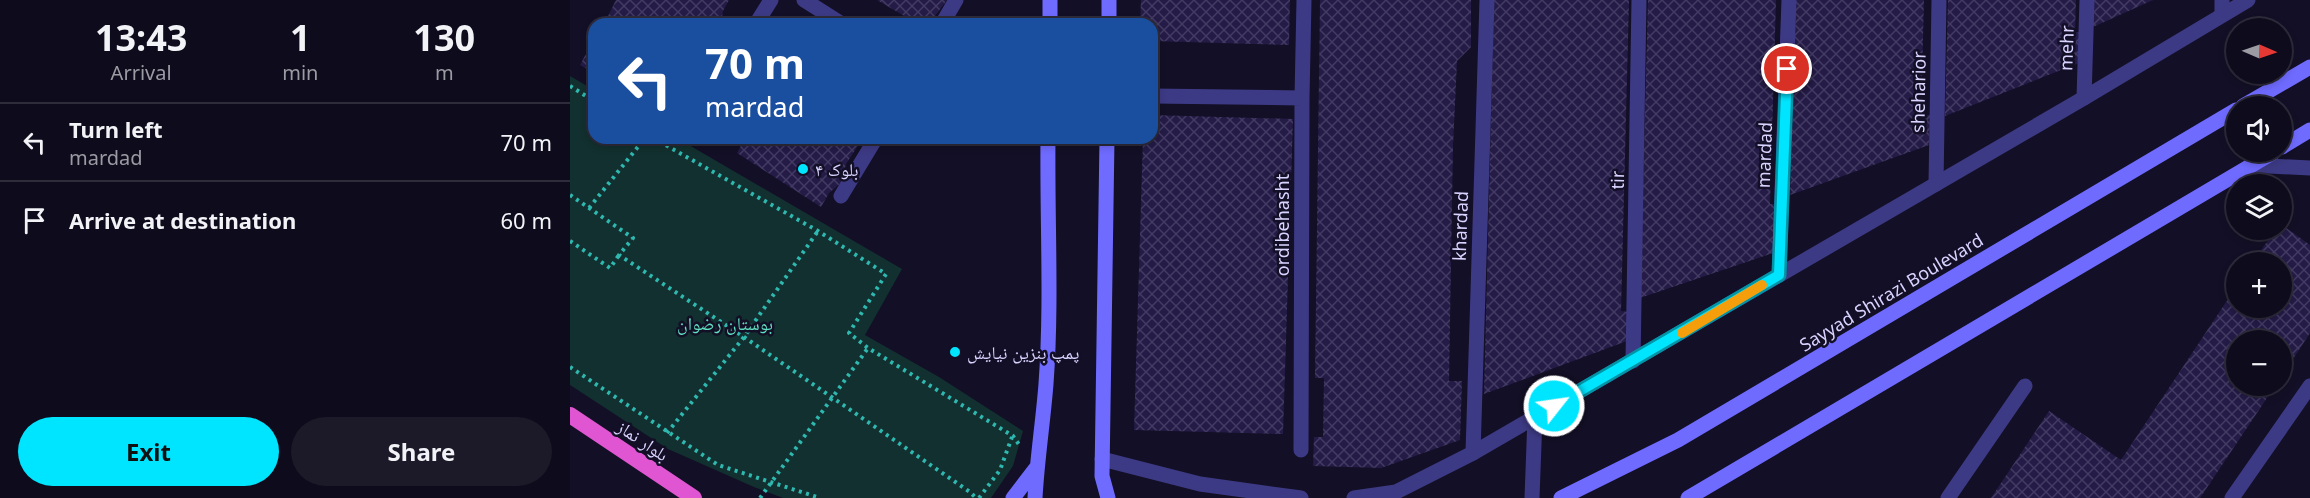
<!DOCTYPE html>
<meta charset="utf-8">
<style>
:root{--surface:#0e0b1c;--page:#1c1929;--text:#f1f3f6;--muted:#9b9ba3;--line:#2e2b3b;--accent:#00e5ff}
body{margin:0;font-family:"Noto Sans","Noto Naskh Arabic",sans-serif;background:var(--page);color:var(--text);height:100vh;display:flex;flex-direction:column;font-size:22px;white-space:nowrap}
*{box-sizing:border-box;margin:0}
p{font-size:20px;color:var(--muted)}
.icon{flex:none;width:33px;height:33px;fill:none;stroke:currentColor;stroke-width:2;stroke-linecap:round;stroke-linejoin:round}
.map{position:relative;flex:1;overflow:hidden}
.side{display:flex;flex-direction:column;background:var(--surface);width:570px}
.side>*{flex:none}
.banner{position:absolute;left:18px;top:18px;width:570px;height:126px;border-radius:18px;box-shadow:0 3px 9px #0003,0 0 0 2px var(--line);background:#1a4fa0;color:#fff;overflow:hidden}
.needle{width:39px;rotate:92deg}
.tools{position:absolute;left:1656px;top:18px;display:grid;gap:12px}
.tools a{display:grid;place-items:center;width:66px;height:66px;border-radius:50%;background:var(--surface);box-shadow:0 3px 9px #0003,0 0 0 2px var(--line);font-size:30px}
.pin{position:absolute;display:grid;place-items:center;width:51px;height:51px;color:#fff;margin:-26px;border:3px solid #fff;border-radius:50%;box-shadow:0 2px 6px #0007}
.me{position:absolute;width:66px;margin:-33px;rotate:60deg;stroke-linejoin:round;filter:drop-shadow(0 0 4px #0008)}
.turn{display:flex;align-items:center;gap:21px;height:126px;padding:0 18px;font-size:27px}
.turn .icon{width:78px;height:78px;stroke-width:2.5}
.turn b{display:block;font-size:42px;line-height:51px}
.eta{display:flex;justify-content:space-evenly;align-items:center;height:102px;text-align:center}
.eta b{font-size:36px;font-weight:700;line-height:42px}
.cta{display:flex;gap:12px;margin-top:auto;padding:12px 18px}
.cta a{flex:1;height:69px;border-radius:36px;background:var(--accent);color:#111;font-size:24px;font-weight:700;line-height:69px;text-align:center}
.cta a+a{background:var(--page);color:var(--text)}
ul{padding:0;list-style:none}
li{display:flex;align-items:center;gap:18px;height:78px;padding:0 18px;border-top:2px solid var(--line)}
li div{flex:1}
li b{display:block;font-size:22px}
li em{font-style:normal}
main{display:flex;flex:1;min-height:0}
.map>svg:first-child{display:block}
.green{fill:#12302f}
.building{fill:url(#building-cross-hatch)}
.lines{fill:none;stroke-linecap:round;stroke-linejoin:round}
.path{stroke:#2fb8b0;stroke-width:4;stroke-dasharray:3 4.5;stroke-linecap:butt}
.minor{stroke:#3d3a85;stroke-width:15}
.tertiary{stroke:#3d3a85;stroke-width:15}
.secondary{stroke:#6f6bff;stroke-width:15}
.trunk{stroke:#e055d1;stroke-width:16}
.route-casing{stroke:#0095a6;stroke-width:15}
.route{stroke:#00e5ff;stroke-width:10}
.slow{stroke:#f59e0b;stroke-width:10}
.poi-dot{fill:#00e5ff;stroke:#130f26;stroke-width:2}
.labels{text-anchor:middle;dominant-baseline:central;stroke-width:5;stroke-linejoin:round;paint-order:stroke}
.street-label{font-size:18px;fill:#d9d4ff;stroke:#130f26}
.poi-label{font-size:18px;fill:#d9d4ff;stroke:#130f26;text-anchor:start}
.park-label{font-size:18px;fill:#5fe0c0;stroke:#130f26}
</style>
<main>
<section class="side">
<div class="eta">
<div><b>13:43</b><p>Arrival</p></div>
<div><b>1</b><p>min</p></div>
<div><b>130</b><p>m</p></div>
</div>
<ul>
<li><svg class="icon" aria-label="left" viewBox="0 0 24 24"><path d="M17 20v-9H6M10 6l-5 5 5 5"/></svg><div><b>Turn left</b><p>mardad</p></div><em>70 m</em></li>
<li><svg class="icon" aria-label="arrive" viewBox="0 0 24 24"><path d="M6 21V4h12l-3 4 3 4H6"/></svg><div><b>Arrive at destination</b></div><em>60 m</em></li>
</ul>
<div class="cta"><a>Exit</a><a>Share</a></div>
</section>
<div class="map">
<svg width="1740" height="498" viewBox="0 0 1740 498">
<defs>
<pattern id="building-cross-hatch" width="8" height="8" patternUnits="userSpaceOnUse" patternTransform="scale(1.5)"><rect width="8" height="8" fill="#241b47"/><path d="M0 0l8 8M0 8l8-8" fill="none" stroke="#433b63"/></pattern>
</defs>
<rect width="100%" height="100%" fill="#130f26"/>
<path class="green" d="M0 76 24 90V138H107L332 269 295 335 369 377 453 431 443 466 421 498H213L184 487 98 449 0 385Z"/>
<path class="building" d="M46 0H159L153 11 151 24H34Z
M307 0H377L359 24H348Z
M571 0H720L719 45 582 41V24H570Z
M750 0H901V47L887 61 883 146 879 381H892L890 440 811 468 743 466 744 437H753L754 378H745Z
M924 0H1059L1051 311 1058 312 1057 341 914 394Z
M1078 0H1206L1200 204H1208L1206 252 1070 298Z
M1226 0H1354L1351 115H1360L1359 145 1220 195Z
M1378 0H1506L1505 32 1512 33 1511 62 1375 116Z
M1523 0H1583L1523 27Z
M24 28V73L10 65 19 48V39Z
M582 115 723 119 713 434 564 430 573 138H582Z
M175 138H293L276 164 272 182 259 193 251 207 167 153Z
M1712 225 1740 245V333L1712 376V340H1666V386H1705L1630 498H1421L1479 411 1551 460 1666 287V308H1712V262H1683L1705 230H1712Z"/>
<g class="lines">
<path class="path" d="M0 86 24 101
M83 138 248 231 316 274 279 333 298 348 443 436 450 446
M0 195 63 238 49 255 174 337 400 492 406 498
M19 208 75 138
M0 241 40 268 49 255
M0 367 148 465 250 498
M97 433 174 337 248 231
M190 498 298 348
M409 498 430 470 442 437"/>
<path class="minor" d="M234 0 272 24
M1652 15V0
M186 24 201 0
M372 24 386 0
M582 96 732 98
M1514 98 1517 0
M1366 184 1369 0
M271 196 306 138
M1209 275 1219 0
M1063 361 1069 0
M731 450 732 98 734 0
M903 453 917 0
M1378 498 1455 386
M1662 498 1740 386"/>
<path class="tertiary" d="M1680 165 1740 168
M532 459 630 484 731 498
M784 498 826 492 903 453 1514 98 1678 0
M962 498 965 417"/>
<path class="secondary" d="M480 24V0
M539 24V0
M1673 106 1740 67
M537 138 532 476 538 498
M1712 147 1740 130
M443 498 466 468
M465 498C467 460 473 422 476 384 482 303 477 220 478 138
M991 498 1108 440 1666 110
M1118 498 1704 152"/>
<path class="trunk" d="M0 415 124 498"/>
</g>
<g class="lines">
<g class="route-casing">
<path id="route" d="M984 406 1209 275 1217 69"/>
</g>
<use href="#route" class="route"/>
<path class="slow" d="M1112 333 1192 285"/>
</g>
<g class="poi-dot">
<circle cx="233" cy="169" r="6"/>
<circle cx="385" cy="352" r="6"/>
</g>
<g class="labels">
<g class="street-label">
<text transform="translate(1496 48) rotate(-88)">mehr</text>
<text transform="translate(1348 92) rotate(-89)">sheharior</text>
<text transform="translate(1194 155) rotate(-88)">mardad</text>
<text transform="translate(1047 180) rotate(-89)">tir</text>
<text transform="translate(712 225) rotate(-90)">ordibehasht</text>
<text transform="translate(890 226) rotate(-88)">khardad</text>
<text transform="translate(1321 292) rotate(-31)">Sayyad Shirazi Boulevard</text>
<text transform="translate(73 440) rotate(34)">بلوار نماز</text>
</g>
<g class="poi-label">
<text x="245" y="169">بلوک ۴</text>
<text x="397" y="352">پمپ بنزین نیایش</text>
</g>
<g class="park-label">
<text x="155" y="323">بوستان رضوان</text>
</g>
</g>
</svg>
<div class="tools">
<a><svg class="needle" viewBox="-14 -14 28 28"><path d="M0-13l5 13h-10z" fill="#e53935"/><path d="M0 13l5-13h-10z" fill="#9b9ba3"/></svg></a>
<a><svg class="icon" aria-label="sound" viewBox="0 0 24 24"><path d="M4 9h4l5-4v14l-5-4H4zM17 9q2 3 0 6"/></svg></a>
<a><svg class="icon" aria-label="layers" viewBox="0 0 24 24"><path d="M12 4l9 5-9 5-9-5zM3 14l9 5 9-5"/></svg></a>
<a>+</a>
<a>−</a>
</div>
<div class="pin" style="left:1217px;top:69px;background:#d93025"><svg class="icon" aria-label="arrive" viewBox="0 0 24 24"><path d="M6 21V4h12l-3 4 3 4H6"/></svg></div>
<svg class="me" style="left:984px;top:406px" viewBox="-20 -20 40 40"><circle r="17" fill="#00e5ff" stroke="#fff" stroke-width="3"/><path d="M0-11L8 9 0 5-8 9z" fill="#fff"/></svg>
<div class="banner">
<div class="turn"><svg class="icon" aria-label="left" viewBox="0 0 24 24"><path d="M17 20v-9H6M10 6l-5 5 5 5"/></svg><div><b>70 m</b>mardad</div></div>
</div>
</div>
</main>
